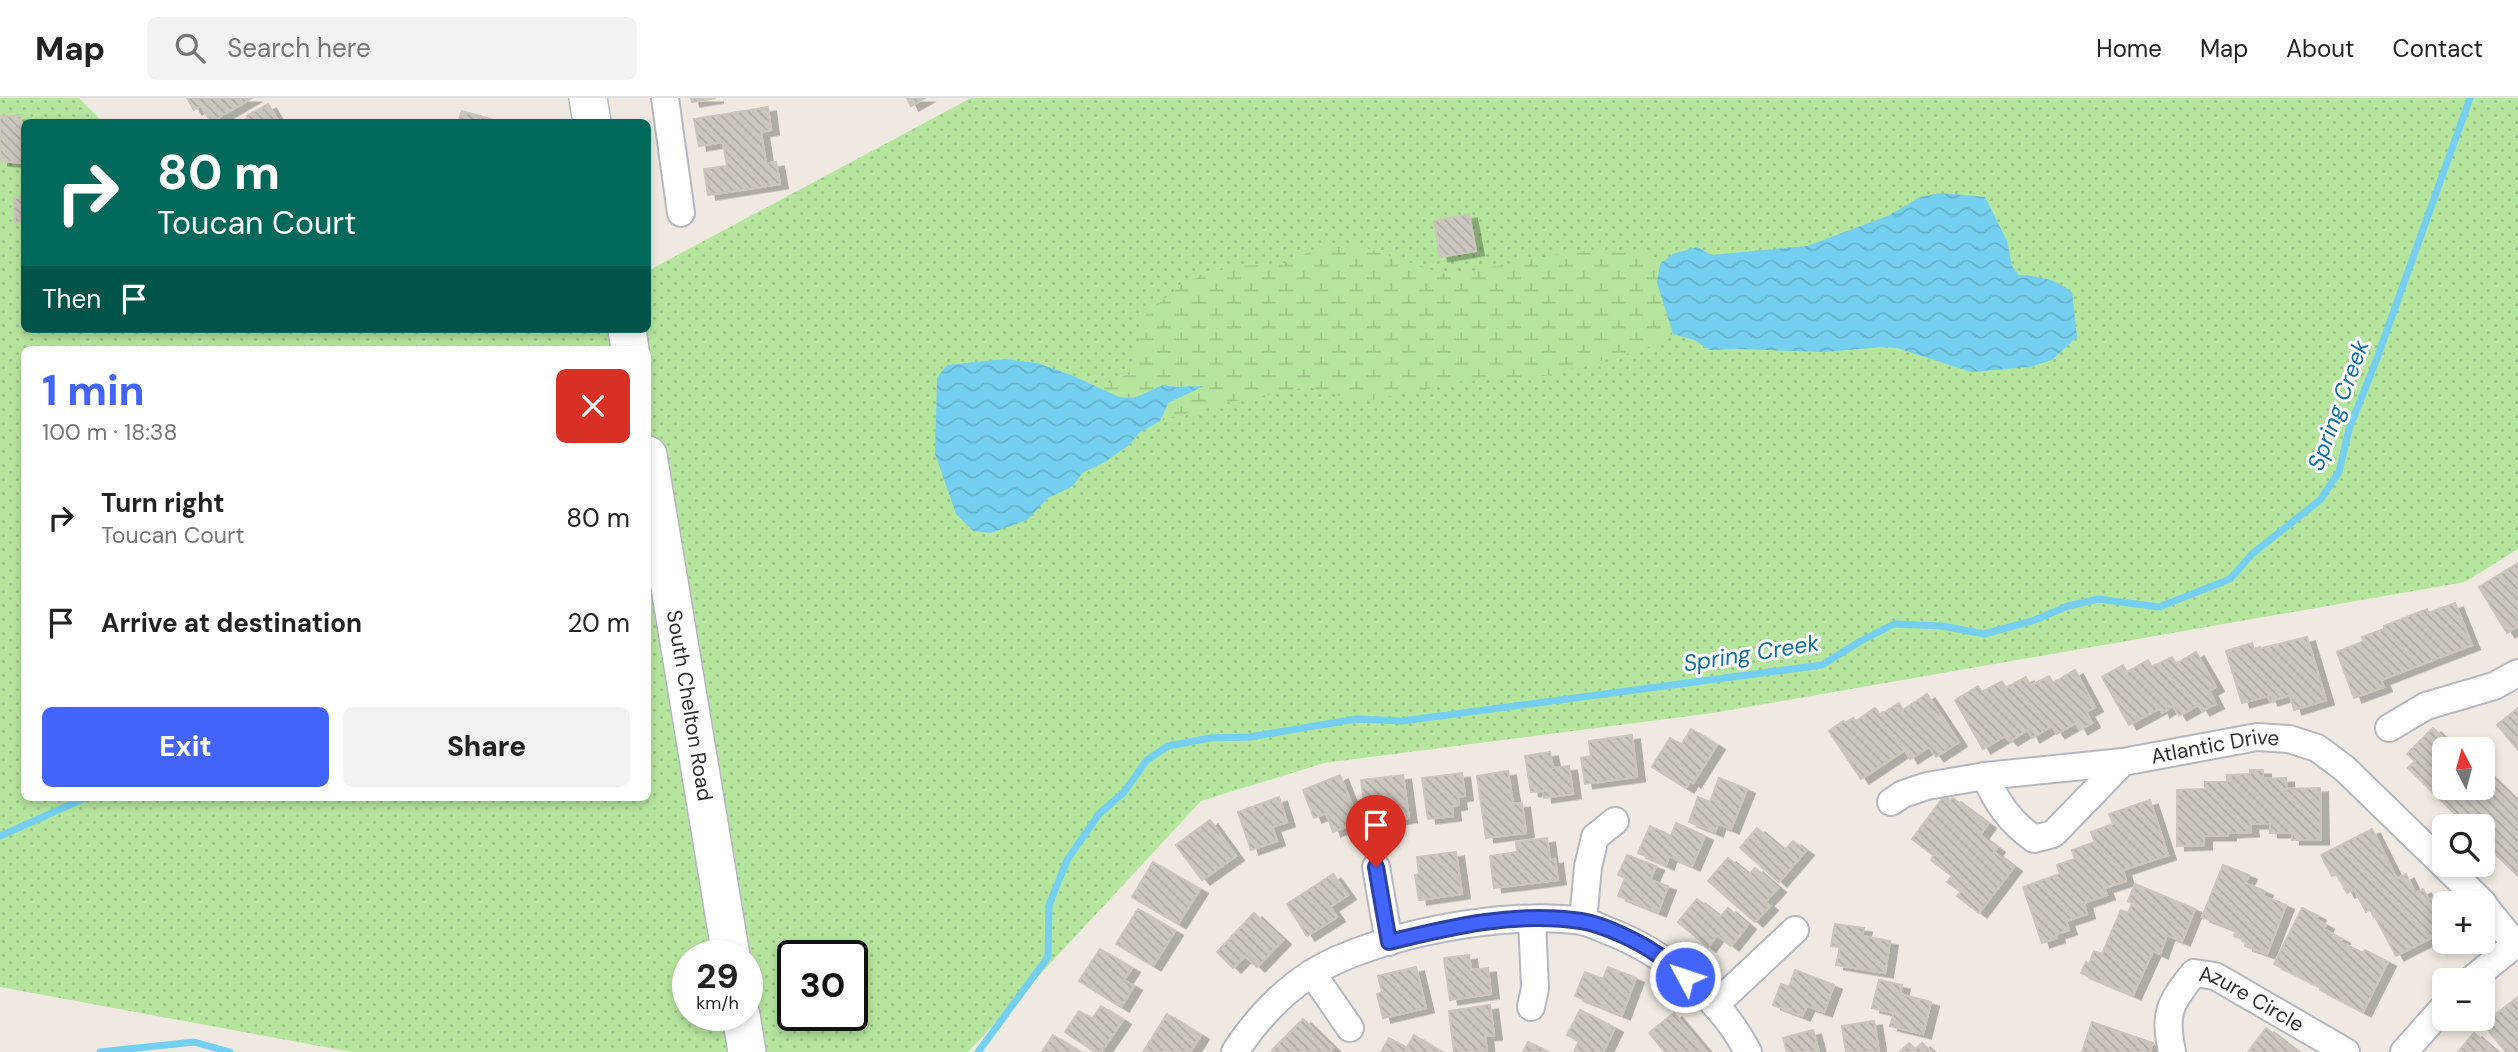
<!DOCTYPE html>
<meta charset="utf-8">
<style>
:root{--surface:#fff;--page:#f2f2f2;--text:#222;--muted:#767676;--line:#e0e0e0;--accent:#4264fb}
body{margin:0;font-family:"DM Sans",sans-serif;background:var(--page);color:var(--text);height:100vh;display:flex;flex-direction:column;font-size:26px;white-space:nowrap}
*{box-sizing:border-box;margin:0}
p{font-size:23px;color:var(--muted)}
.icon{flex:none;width:38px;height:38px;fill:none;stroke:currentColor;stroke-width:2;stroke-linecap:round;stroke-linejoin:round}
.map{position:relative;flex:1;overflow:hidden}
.panel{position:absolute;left:21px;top:248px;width:630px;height:455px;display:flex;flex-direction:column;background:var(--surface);border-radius:10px;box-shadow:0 4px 10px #0003}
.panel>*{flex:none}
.hud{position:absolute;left:21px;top:21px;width:630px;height:214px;border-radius:10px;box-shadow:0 4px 10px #0003;background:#00695c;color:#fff;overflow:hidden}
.needle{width:46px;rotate:354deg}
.fabs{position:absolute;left:2432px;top:639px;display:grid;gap:14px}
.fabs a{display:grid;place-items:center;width:63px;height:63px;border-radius:10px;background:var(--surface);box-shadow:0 4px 10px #0003;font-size:35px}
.speed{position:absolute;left:672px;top:842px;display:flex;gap:14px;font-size:35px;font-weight:700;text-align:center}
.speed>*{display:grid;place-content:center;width:91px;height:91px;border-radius:50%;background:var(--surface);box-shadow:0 4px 10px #0003;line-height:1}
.speed small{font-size:18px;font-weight:400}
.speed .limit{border:4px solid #111;border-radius:10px;background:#fff;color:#111}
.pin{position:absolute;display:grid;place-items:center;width:60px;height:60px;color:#fff;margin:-72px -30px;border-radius:50% 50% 50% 0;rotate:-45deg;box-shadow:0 0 7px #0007}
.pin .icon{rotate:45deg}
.me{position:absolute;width:77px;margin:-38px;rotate:310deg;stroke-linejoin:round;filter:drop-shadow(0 0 5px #0008)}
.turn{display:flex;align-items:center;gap:24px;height:147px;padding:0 21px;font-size:32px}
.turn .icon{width:91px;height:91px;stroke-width:2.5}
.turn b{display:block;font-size:49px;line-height:60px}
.then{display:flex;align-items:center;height:66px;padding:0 21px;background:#0003;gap:14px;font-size:26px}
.round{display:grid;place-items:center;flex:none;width:74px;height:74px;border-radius:10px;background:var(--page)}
.headline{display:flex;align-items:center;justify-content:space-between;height:119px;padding:0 21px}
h1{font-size:42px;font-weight:800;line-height:52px;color:var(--accent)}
.button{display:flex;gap:14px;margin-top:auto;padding:14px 21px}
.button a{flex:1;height:80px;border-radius:10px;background:var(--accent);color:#fff;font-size:28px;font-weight:800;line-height:80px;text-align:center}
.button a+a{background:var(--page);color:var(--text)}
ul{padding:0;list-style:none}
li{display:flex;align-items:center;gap:21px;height:105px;padding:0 21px}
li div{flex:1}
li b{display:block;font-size:26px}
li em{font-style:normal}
header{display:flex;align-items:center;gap:42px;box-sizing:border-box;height:98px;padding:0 35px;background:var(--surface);border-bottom:2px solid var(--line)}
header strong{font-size:33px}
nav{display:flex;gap:38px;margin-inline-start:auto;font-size:24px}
.search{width:490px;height:63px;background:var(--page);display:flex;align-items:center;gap:18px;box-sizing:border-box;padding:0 24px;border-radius:10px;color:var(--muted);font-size:26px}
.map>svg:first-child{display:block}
.grass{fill:url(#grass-dots);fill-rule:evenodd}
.wetland{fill:url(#wetland-marsh)}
.water{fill:url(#water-waves)}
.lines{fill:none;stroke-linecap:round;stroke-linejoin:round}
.stream{stroke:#75cff0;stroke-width:7}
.building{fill:url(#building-back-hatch);stroke:#cbc5ba;stroke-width:2;filter:url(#shadow)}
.minor-casing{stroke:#b4b7c1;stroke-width:30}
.secondary-casing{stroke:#b4b7c1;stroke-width:40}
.minor{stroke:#fff;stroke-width:26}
.secondary{stroke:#fff;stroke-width:37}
.route-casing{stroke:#2b41a3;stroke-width:18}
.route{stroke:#4264fb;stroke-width:12}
.labels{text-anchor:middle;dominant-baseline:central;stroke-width:6;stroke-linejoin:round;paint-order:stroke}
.street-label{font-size:21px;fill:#2e2e2e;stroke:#fff}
.water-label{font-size:23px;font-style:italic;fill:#0d6fa3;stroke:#fff}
</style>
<header>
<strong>Map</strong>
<div class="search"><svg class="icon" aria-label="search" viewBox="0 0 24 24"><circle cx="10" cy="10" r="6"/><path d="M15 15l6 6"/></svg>Search here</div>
<nav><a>Home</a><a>Map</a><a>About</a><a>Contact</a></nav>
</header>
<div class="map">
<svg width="2518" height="954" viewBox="0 0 2518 954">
<defs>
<pattern id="grass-dots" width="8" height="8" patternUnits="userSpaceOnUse" patternTransform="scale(1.75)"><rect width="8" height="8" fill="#b6e59e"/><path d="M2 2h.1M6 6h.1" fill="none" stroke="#9dc588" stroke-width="1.8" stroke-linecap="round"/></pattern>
<pattern id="wetland-marsh" width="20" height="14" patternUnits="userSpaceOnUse" patternTransform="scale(1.75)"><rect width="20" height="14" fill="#b6e59e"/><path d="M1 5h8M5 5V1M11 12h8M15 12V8" fill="none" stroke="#9dc588"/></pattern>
<pattern id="water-waves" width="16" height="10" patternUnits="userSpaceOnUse" patternTransform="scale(1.75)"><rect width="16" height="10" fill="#75cff0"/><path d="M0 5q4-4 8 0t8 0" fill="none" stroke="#66b2ce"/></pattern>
<pattern id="building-back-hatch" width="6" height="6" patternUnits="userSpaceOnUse" patternTransform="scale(1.75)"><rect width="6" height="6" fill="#cbc7bf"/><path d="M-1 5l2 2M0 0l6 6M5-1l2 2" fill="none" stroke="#afaba4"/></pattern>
<filter id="shadow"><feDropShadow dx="8" dy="4.5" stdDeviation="0" flood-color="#0004"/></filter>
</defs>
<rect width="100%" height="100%" fill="#efe9e1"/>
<path class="grass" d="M0 0H79L103 24H24V231H648V174L655 169 971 0H2518V451L2465 484 1713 615 1324 665 1201 703 968 954H352L0 889ZM24 252H648V700H24ZM688 858H747V917H688ZM793 858H852V917H793Z"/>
<path class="wetland" d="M1360 148 1449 177 1576 153 1641 155 1660 166 1657 185 1673 236 1652 248 1630 255 1545 278 1468 283 1361 304 1309 289 1215 307 1160 323 1168 305 1202 288 1176 289 1163 287 1134 300 1119 299 1098 291 1128 276 1139 246V222L1185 184 1234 168 1283 166 1319 149Z"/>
<path class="water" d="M1941 95 1985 99 2007 143 2012 168 2019 177C2042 179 2052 180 2072 194L2077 239 2052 262 2030 269 1971 274 1897 250 1883 249 1824 254 1739 251 1710 252 1694 242 1673 236 1657 185 1660 166 1673 156 1697 149 1711 157 1807 148 1890 117 1920 99Z
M1005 261 1037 265 1071 277 1119 299 1134 300 1163 287 1176 289 1204 288 1168 305 1160 323 1139 335 1129 347 1105 364 1082 375 1073 388 1048 400 1027 422 991 435 973 433 956 416 935 356 937 280 947 267Z"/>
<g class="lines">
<path class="stream" d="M0 738 85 700
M100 954 194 944 230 954
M978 954 1048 859 1049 807 1067 762 1099 716 1124 694 1147 662 1168 648 1210 640 1249 639 1356 621 1402 623 1822 567 1859 544 1894 526 1942 528 1984 536 2035 522 2068 508 2098 501 2159 509 2230 481 2252 456 2320 402 2339 374 2349 331 2376 263 2470 0"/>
</g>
<path class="building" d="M187 0H252L211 24 201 8 194 12Z
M691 0H716L692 4Z
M907 0H925L911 8Z
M268 6 279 24H240L248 20 247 18Z
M768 9 771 32 761 34 766 66 776 64 780 86 708 97 704 71 727 68 723 44 699 48 694 21Z
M462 13 500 24H458Z
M0 18H21L22 65 0 63Z
M24 99V123L15 124 14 100Z
M1469 116 1476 153 1440 159 1434 123Z
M2518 465V528L2507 535 2479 489Z
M2455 505 2472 547 2381 582 2384 589 2354 600 2337 554 2364 543 2362 539 2384 531V528L2427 511 2428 515Z
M2307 539 2326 602 2294 612 2290 597 2270 603 2268 598 2242 605 2226 553 2252 545 2254 552Z
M2196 554 2216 589 2209 593 2216 606 2202 613 2198 607 2179 618 2173 608 2162 615 2160 610 2129 627 2102 579 2123 567 2127 574 2148 562 2152 569 2172 559 2176 566Z
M2075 572 2095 609 2086 614 2092 625 2080 632 2076 625 2057 636 2052 628 2032 640 2028 632 2010 643 2005 638 1983 651 1955 602 1978 588 1982 594 2002 583 2006 590 2026 579 2030 588 2049 578 2053 585Z
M1927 596 1959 644 1936 659 1929 649 1910 661 1905 652 1861 681 1829 633 1843 623 1845 625 1853 620 1856 623 1875 610 1880 617 1899 605 1903 612Z
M2518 610V652L2497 627Z
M2433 630 2448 645 2450 643 2459 651H2445V690H2483V671L2518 705V778L2483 744V728H2467L2408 670 2415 663 2407 656Z
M1691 631 1717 647 1693 685 1690 683 1686 690 1652 669 1670 640 1681 647Z
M1632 637 1637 679 1585 686 1581 660 1591 658 1589 643Z
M1550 654 1553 670 1569 668 1573 696 1544 700 1543 693 1531 694 1525 658Z
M2250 672H2263V681L2286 680 2287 691 2320 690 2321 742H2292V735H2270V726H2250L2251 734 2228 735V738H2204V747L2177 748V692L2205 691V684H2227V677L2250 676Z
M1508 673 1513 706 1522 705 1526 735 1486 740 1477 678Z
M1462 675 1465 698 1458 699 1459 707 1452 708 1453 718 1428 721 1422 680Z
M1340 677 1359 724 1333 734 1326 715 1314 720 1303 692Z
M1403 677 1409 720 1367 726 1361 682Z
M1719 680 1747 691 1731 731 1718 726 1715 734 1689 724 1698 699 1710 704Z
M1944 698 1950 702 1953 700 1988 726 1980 737 1997 750 1994 754 2014 769 1979 815 1957 798 1961 794 1947 784 1952 778 1931 762 1934 758 1912 741Z
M1279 699 1287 724 1272 729 1277 743 1251 752 1238 714Z
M2150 702 2168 757 2123 772 2126 783 2104 790 2107 797 2084 805 2087 816 2066 823 2069 832 2056 836 2057 840 2042 845 2023 789 2060 776 2057 767 2075 761 2072 752 2095 744 2091 734 2113 726 2109 716Z
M1210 722 1236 758 1202 782 1176 747Z
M1676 725 1705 738 1692 768 1669 758 1666 767 1638 755 1650 728 1671 738Z
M1757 730 1784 753 1793 743 1806 753 1779 784 1740 750Z
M2372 731 2397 781 2406 776 2415 795 2423 791 2429 802 2438 797 2445 810V833L2396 858 2371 811 2366 814 2354 791 2347 795 2337 776 2332 778 2321 757Z
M1547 740 1550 762 1555 761 1558 782 1494 790 1490 758 1517 754 1516 744Z
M1456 754 1462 796 1419 802 1415 777 1419 776 1417 759Z
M1627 757 1656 768 1650 782 1668 788 1658 814 1618 798 1625 780 1618 777Z
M1728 760 1749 777 1755 770 1778 790 1765 804 1770 808 1755 824 1708 783Z
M1153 764 1200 791 1178 826 1132 799Z
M2223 767 2249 777 2245 785 2265 793 2263 798 2286 807 2267 856 2245 848 2246 843 2234 838 2236 832 2202 819Z
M1333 776 1348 797 1330 809 1337 819 1307 838 1287 806Z
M2135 786 2195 811 2182 843 2167 837 2160 856 2153 853 2133 897 2081 875 2086 864 2089 866 2094 853 2102 856 2121 812 2128 815 2132 805 2128 803Z
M1697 801 1720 819 1728 810 1748 827 1731 848 1717 837 1708 849 1678 824Z
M2302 810 2318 818 2316 821 2326 827 2324 831 2342 841 2340 844 2363 855 2365 852 2388 864 2363 914 2320 892V889L2274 866Z
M1138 811 1175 833 1153 868 1116 846Z
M1254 815 1283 842 1257 869 1245 858 1233 870 1217 854Z
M1835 826 1864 830 1862 838 1890 843 1885 875 1836 867 1840 849 1831 848Z
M1100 851 1132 870 1124 882 1134 888 1121 909 1079 883Z
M1469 857 1471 872 1488 870 1491 896 1450 902 1444 860Z
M1416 869 1426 910 1383 920 1377 896 1382 894 1378 878Z
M1608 869 1636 880 1622 917 1575 898 1585 874 1603 881Z
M1795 872 1834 887 1824 914 1807 908 1802 918 1773 907 1781 886 1789 889Z
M1879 882 1902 887 1900 896 1931 904 1923 936 1890 928 1894 915 1872 910Z
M2518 899V954H2506L2483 926Z
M1490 907 1494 937 1485 938 1487 954H1454L1449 913Z
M1101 908 1123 922 1101 954H1095L1065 934 1079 913 1092 921Z
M1580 912 1615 930 1603 954H1574L1579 943 1567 937Z
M1674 915 1707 954H1665L1649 935Z
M1167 916 1201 937 1190 954H1143Z
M1303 921 1333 950 1329 954H1274L1272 952Z
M1874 923 1879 954H1846L1842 928Z
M2092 924 2153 945 2150 954H2082Z
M2266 930 2297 954H2248Z
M1813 932 1819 954H1787L1783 940Z
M2474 935 2496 954H2458Z
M1053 937 1080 954H1042Z
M1414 937 1441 954H1381L1389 940 1407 950Z
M1528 944 1549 954H1523Z
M1909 945 1916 951 1922 945 1932 954H1900Z"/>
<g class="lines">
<g class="minor-casing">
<g id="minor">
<path d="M665 0 681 115"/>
<path d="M2389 630 2426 608 2494 588 2518 575"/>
<path d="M1985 678C1997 705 2010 724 2034 741L2053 736 2123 664"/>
<path id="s1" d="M1891 704 1903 696 1927 688 1985 678 2123 664 2257 639 2289 641 2317 650 2344 670 2483 805"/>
<path d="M1376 769 1389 844"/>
<path d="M2483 806 2515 846"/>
<path d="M1583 823 1588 769 1595 739 1615 723"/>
<path d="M1312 875 1350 930"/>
<path d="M2471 882 2518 844"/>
<path d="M1715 907 1795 832"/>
<path d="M1531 909 1535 890 1532 821"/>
<path d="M1235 954C1255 923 1281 895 1312 875 1376 836 1507 812 1581 823 1589 824 1598 829 1606 832 1664 854 1719 898 1748 954"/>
<path id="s2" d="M2172 954C2164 915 2169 906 2194 875L2215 878 2346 954"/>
<path d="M2404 954 2445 908"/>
</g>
</g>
<g class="secondary-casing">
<g id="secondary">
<path d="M588 0 592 24"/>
<path d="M627 231 630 252"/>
<path id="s3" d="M648 357 731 858"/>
<path d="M741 917 747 954"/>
</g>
</g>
<use href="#minor" class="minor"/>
<use href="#secondary" class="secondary"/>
</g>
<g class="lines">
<g class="route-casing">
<path id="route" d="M1376 769 1389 844C1450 829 1517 813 1581 823 1602 826 1638 843 1655 855 1666 861 1675 871 1685 879"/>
</g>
<use href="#route" class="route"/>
</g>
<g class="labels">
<g class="street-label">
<text stroke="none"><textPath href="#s3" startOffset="254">South Chelton Road</textPath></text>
<text stroke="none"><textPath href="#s1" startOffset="331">Atlantic Drive</textPath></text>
<text stroke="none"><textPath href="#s2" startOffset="150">Azure Circle</textPath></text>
</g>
<g class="water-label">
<text transform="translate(2338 307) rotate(-70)">Spring Creek</text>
<text transform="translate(1751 555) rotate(-9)">Spring Creek</text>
</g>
</g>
</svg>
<div class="fabs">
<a><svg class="needle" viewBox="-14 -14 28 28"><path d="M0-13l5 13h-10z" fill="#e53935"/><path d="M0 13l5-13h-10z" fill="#767676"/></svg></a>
<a><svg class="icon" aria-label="search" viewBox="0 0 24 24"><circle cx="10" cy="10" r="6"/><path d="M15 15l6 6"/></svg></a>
<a>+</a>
<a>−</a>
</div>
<div class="speed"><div>29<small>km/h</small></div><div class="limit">30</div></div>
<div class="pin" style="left:1376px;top:769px;background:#d93025"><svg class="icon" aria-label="arrive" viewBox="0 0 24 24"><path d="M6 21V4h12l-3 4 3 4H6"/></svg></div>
<svg class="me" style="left:1685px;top:879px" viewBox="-20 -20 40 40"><circle r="17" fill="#4264fb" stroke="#fff" stroke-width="3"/><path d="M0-11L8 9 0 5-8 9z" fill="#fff"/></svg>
<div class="hud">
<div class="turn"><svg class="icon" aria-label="right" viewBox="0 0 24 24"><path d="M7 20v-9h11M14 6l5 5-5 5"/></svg><div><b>80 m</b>Toucan Court</div></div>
<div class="then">Then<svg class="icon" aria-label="arrive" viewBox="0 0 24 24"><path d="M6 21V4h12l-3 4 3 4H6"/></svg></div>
</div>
<section class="panel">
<div class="headline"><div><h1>1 min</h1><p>100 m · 18:38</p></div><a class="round" style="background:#d93025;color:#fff"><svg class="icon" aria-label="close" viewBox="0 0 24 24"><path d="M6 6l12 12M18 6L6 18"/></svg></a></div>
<ul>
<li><svg class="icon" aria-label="right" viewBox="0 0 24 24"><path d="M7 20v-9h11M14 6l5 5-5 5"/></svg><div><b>Turn right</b><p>Toucan Court</p></div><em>80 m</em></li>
<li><svg class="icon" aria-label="arrive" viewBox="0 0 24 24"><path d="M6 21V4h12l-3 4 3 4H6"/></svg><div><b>Arrive at destination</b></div><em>20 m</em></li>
</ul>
<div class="button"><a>Exit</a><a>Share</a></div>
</section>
</div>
